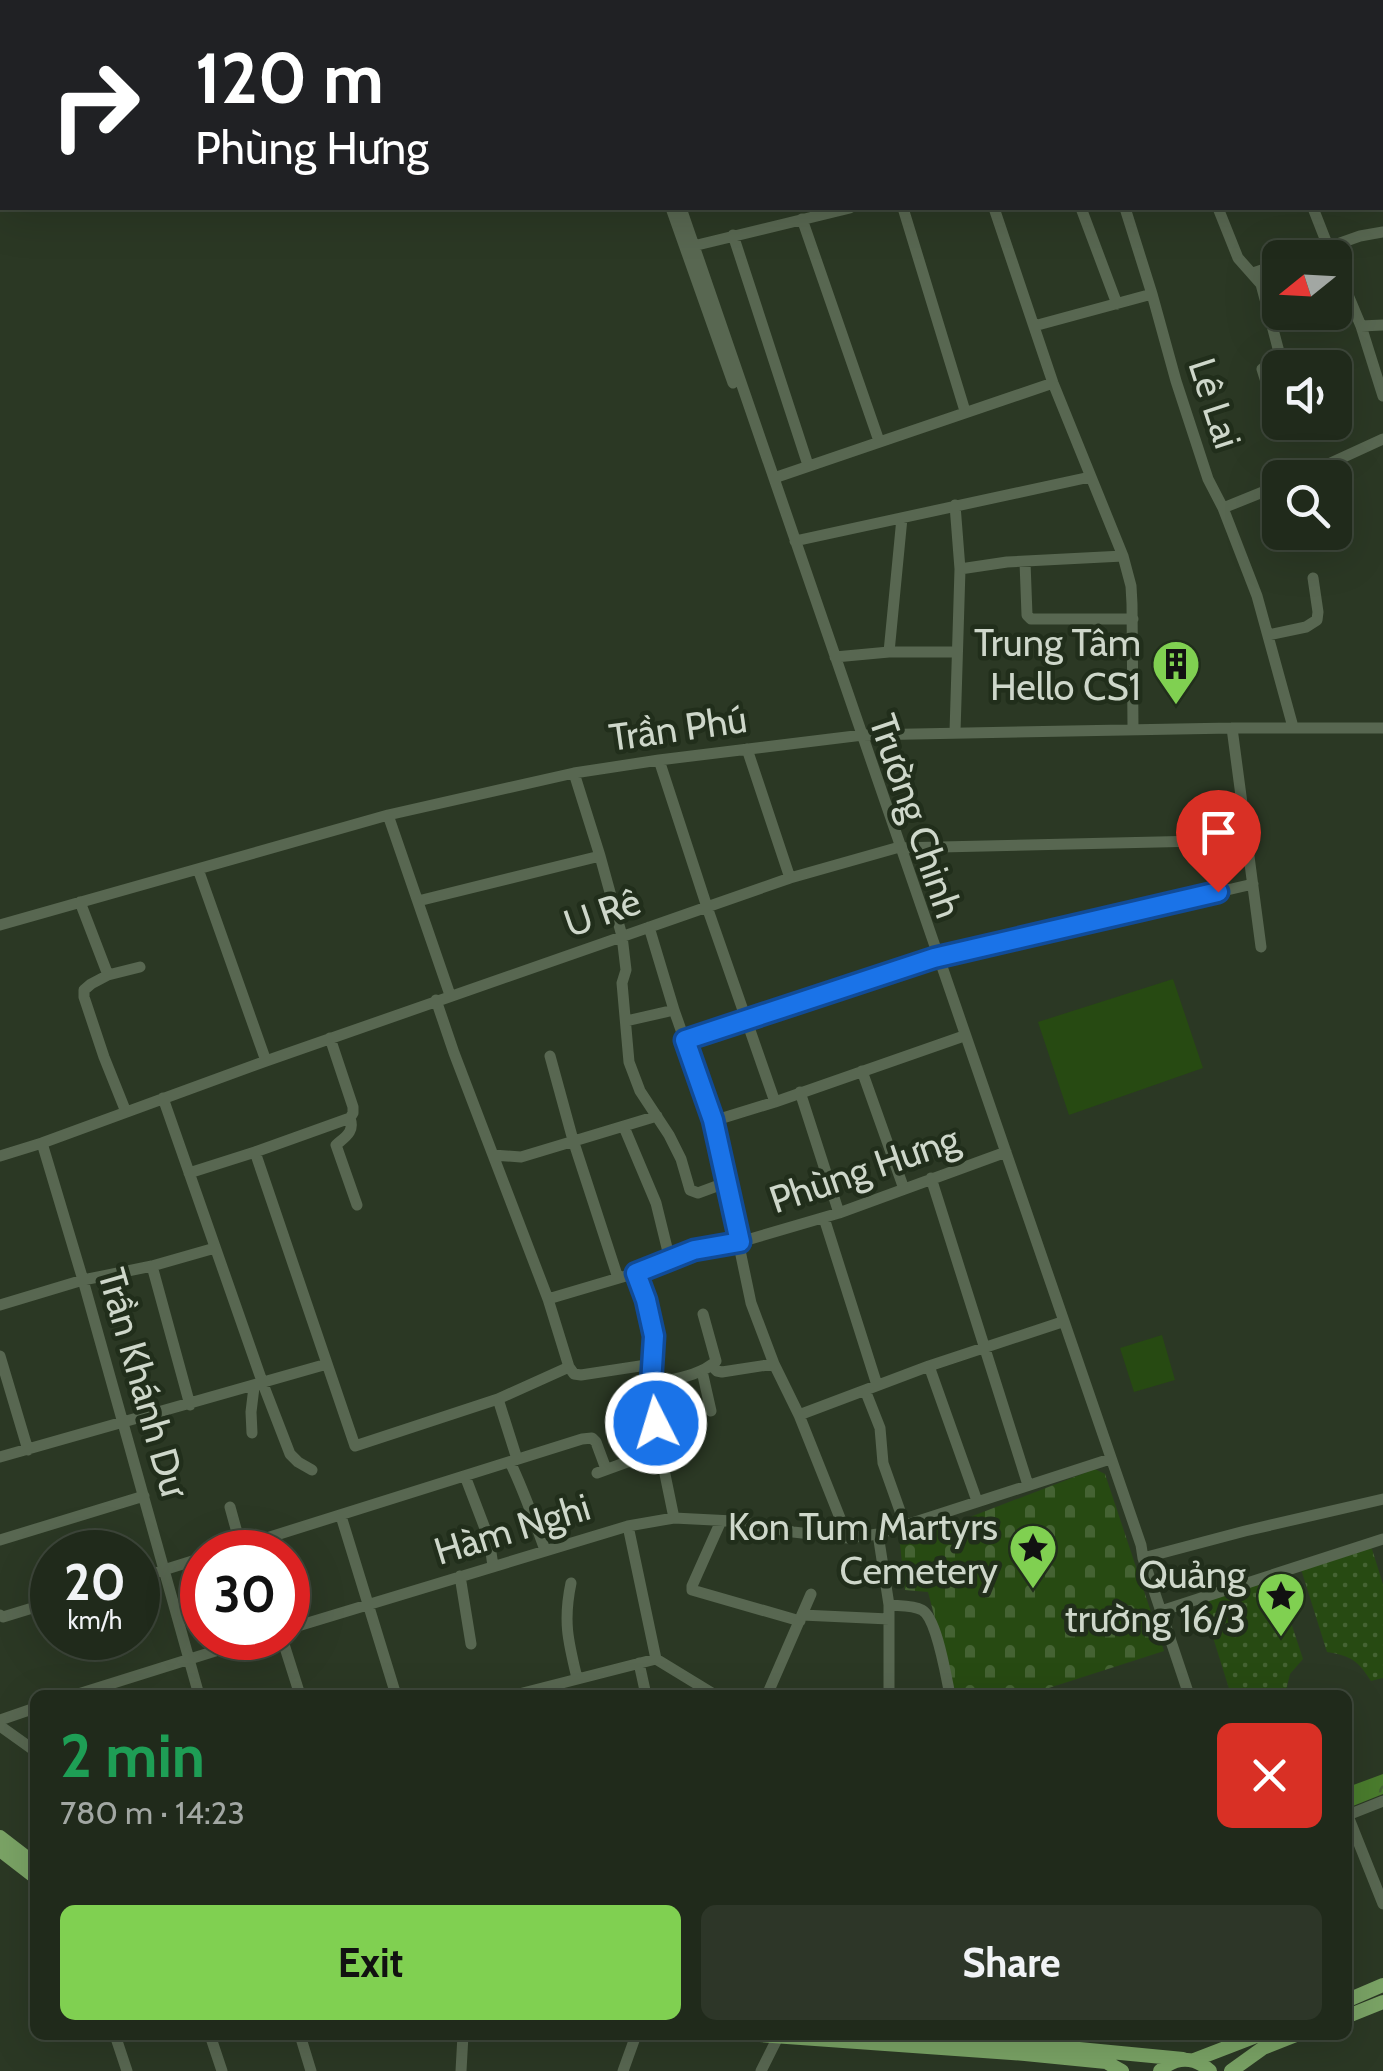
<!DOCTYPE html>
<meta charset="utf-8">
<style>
:root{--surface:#202a1b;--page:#2d3628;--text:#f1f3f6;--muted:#a2a7a3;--line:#3d463a;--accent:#80d051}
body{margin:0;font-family:Cabin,sans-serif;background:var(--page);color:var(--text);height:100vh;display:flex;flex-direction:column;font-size:38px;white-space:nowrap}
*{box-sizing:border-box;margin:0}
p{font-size:32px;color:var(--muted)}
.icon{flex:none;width:55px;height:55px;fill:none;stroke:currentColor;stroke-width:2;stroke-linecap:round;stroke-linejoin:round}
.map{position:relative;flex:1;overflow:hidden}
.panel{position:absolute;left:30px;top:1690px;width:1322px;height:350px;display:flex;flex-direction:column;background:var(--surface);border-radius:15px;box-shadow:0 10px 40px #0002,0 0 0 2px var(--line)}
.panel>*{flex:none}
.top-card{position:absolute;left:0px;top:0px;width:1385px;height:210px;box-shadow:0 10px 40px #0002,0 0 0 2px var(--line);background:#202124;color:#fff;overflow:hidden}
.needle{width:65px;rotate:252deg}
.fabs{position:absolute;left:1262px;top:240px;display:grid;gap:20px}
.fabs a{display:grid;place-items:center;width:90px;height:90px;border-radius:15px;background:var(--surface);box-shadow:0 10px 40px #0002,0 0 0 2px var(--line);font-size:50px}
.speed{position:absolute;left:30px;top:1530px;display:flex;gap:20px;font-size:50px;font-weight:700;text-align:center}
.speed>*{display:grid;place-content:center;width:130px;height:130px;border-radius:50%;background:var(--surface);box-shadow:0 10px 40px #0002,0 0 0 2px var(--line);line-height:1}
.speed small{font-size:25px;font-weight:400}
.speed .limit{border:15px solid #d22;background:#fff;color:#111}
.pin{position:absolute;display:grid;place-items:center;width:85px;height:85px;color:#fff;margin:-102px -42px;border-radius:50% 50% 50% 0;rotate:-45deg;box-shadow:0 0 10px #0007}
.pin .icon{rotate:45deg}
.me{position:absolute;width:110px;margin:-55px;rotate:355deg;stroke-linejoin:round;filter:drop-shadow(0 0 8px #0008)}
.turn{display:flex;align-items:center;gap:35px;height:210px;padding:0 30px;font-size:45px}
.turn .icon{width:130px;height:130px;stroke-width:2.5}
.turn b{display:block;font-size:70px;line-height:85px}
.round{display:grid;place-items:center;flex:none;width:105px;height:105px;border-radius:15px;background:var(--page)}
.overview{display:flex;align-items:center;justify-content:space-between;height:170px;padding:0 30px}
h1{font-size:60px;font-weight:700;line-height:75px;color:#1e9e55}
.primary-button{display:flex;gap:20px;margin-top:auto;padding:20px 30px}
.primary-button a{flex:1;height:115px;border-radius:15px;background:var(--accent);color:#111;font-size:40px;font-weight:700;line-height:115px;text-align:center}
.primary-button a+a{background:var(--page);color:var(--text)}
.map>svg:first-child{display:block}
.grass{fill:url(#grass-dots)}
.forest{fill:url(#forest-crowns)}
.cemetery{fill:url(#cemetery-stones)}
.pitch{fill:#274a12}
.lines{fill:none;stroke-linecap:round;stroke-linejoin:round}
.minor{stroke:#586751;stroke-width:11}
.major{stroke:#7aa365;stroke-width:14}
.route-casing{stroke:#114b97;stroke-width:25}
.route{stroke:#1a73e8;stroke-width:18}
.labels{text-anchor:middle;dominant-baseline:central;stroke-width:9;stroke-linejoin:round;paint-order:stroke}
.street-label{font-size:38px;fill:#ced7ca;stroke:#212e1b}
.poi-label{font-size:38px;fill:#ced7ca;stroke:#212e1b;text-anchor:end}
</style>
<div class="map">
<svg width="1383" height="2071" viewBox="0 0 1383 2071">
<defs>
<pattern id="grass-dots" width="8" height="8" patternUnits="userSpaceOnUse" patternTransform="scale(2.5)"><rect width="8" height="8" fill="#274a12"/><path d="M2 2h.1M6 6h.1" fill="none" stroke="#456333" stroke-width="1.8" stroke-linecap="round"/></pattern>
<pattern id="forest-crowns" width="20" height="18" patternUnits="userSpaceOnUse" patternTransform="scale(2.5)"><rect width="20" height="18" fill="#4a7c2d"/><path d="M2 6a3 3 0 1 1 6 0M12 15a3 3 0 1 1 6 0" fill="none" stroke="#456134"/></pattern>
<pattern id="cemetery-stones" width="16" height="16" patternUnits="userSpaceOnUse" patternTransform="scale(2.5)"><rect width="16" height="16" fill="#274a12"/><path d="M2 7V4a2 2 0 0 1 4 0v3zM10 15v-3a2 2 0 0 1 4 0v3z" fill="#456333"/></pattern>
</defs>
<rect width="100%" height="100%" fill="#2b3824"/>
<path class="grass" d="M1370 1543 1383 1584V1678L1371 1681C1358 1661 1352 1656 1327 1652L1300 1566Z
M1275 1574 1303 1659 1290 1674 1285 1695H1231L1201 1599Z"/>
<path class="forest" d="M1383 1774V1794L1348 1808V1787Z"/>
<path class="cemetery" d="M1095 1469 1105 1474 1164 1651 1027 1695H955L928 1592 905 1590 900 1544Z"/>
<path class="pitch" d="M1173 979 1203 1068 1069 1115 1038 1022Z
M1162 1335 1175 1380 1134 1392 1120 1348Z"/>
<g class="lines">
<path class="minor" d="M75 0 76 2
M591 0 592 2
M606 0 607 2
M627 0V2
M1056 0 1057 2
M1146 0 1147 2
M1243 0 1244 2
M1342 0 1343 2
M793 2 801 0
M1382 73H1383
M1382 112 1383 113
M671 208 733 383
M681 208 1141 1545 1143 1558 1189 1695
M903 208 965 411
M994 208 1053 383 1123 556 1131 586 1132 604 1133 729
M1081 208 1117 304
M1125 208 1152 294 1176 381 1208 479 1223 508 1257 596 1293 727
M1218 208 1238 258 1261 284 1279 352 1278 356 1262 369 1278 420
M1313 208 1331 254
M802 219 879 441
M733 235 808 465
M689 247 850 208
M1298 258 1360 236 1383 232
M1335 264 1361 326 1383 396
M1253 273 1280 264
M1034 326 1152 294
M1361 326 1383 325
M774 478 1053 383
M1298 478 1383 439
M1223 508 1280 485
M795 541 1090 477
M1025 562 1027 615 1031 619H1133
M960 569 1007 562 1123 556
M1268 635 1306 627 1317 620 1318 612 1313 578
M889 652 902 518
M835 657 889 652H956
M1232 728 1261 947
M955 732 960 569 955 505
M747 749 790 878
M659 760 707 907 775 1102
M574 773 600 856 622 936 626 970 622 983 629 1062 640 1091 669 1135 681 1159 690 1190 698 1193 725 1183
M388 815 450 995
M198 869 266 1061
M418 901 600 856
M80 902 108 975 91 984 84 990V997L104 1057 126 1112
M0 925 388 815 574 773 659 760 863 735 1232 728H1383
M649 927 674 1010
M108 975 140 967
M436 1000 454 1053 548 1299 636 1273
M626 1021 674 1010 713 1121 751 1303 774 1364 799 1415 848 1538
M685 1040 934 958 1253 884
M550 1056 573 1140 618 1278
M862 1071 904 1189
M800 1092 839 1213
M163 1098 263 1384 290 1454 298 1462 312 1470
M350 1118C355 1132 345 1137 336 1145L357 1205
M713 1121 775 1102 961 1037
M624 1127 656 1203 670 1260
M42 1143 83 1280 199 1695
M255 1152 355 1446 498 1399
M493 1155 521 1157 657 1116
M0 1156 42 1143 266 1061 707 907 790 878 896 848 1245 840
M189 1173 255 1152 350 1118 353 1113V1107L330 1038
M931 1178 1028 1485
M824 1218 877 1385
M152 1266 190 1405
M548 1299 569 1367 574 1374 581 1375 653 1364
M0 1305 83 1280 152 1266 215 1248
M0 1356 28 1450
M712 1366 717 1371 722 1372 774 1364
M929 1366 977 1501
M702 1371 711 1411
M651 1384C672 1379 701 1376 716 1361L703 1314
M865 1390 880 1428 883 1463 905 1525
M799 1415 929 1366 1059 1323
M252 1433 251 1412 254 1387
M0 1457 327 1364
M517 1459 498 1399 569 1367
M510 1462C524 1491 534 1520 545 1550
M597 1473 660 1450
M465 1476 489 1539 493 1566
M230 1507 241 1547
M341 1516 396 1695
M674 1518 660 1450 651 1384 654 1336 646 1300 636 1273 694 1251 740 1242 839 1213 1006 1152
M721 1521 692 1586V1590L800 1621
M628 1526 656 1659
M878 1534 889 1605V1695
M0 1540 144 1496
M222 1552 582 1439 592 1438 596 1442 606 1469
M1143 1558 1245 1531 1383 1499
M460 1576 471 1644
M138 1578 202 1558
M571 1583C563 1621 568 1641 577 1678
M889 1605C899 1606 913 1605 922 1610 937 1618 946 1677 950 1695
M1161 1611 1383 1539
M0 1615 3 1617 52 1602
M802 1615 889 1619
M288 1629 628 1526 674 1518 733 1521 793 1532 848 1538 878 1534 1107 1460
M282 1638 300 1695
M639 1663 646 1695
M75 1695 257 1638
M515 1695 656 1659 715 1695
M767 1695 811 1594
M0 1720 35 1708
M0 1726 35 1751
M1348 1815 1383 1801
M1348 1816 1383 1904
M115 2035 127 2071
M210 2035 222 2071
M300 2035 311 2071
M461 2071 463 2035
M623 2071 636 2035
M761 2071 779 2035"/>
<path class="major" d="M0 1837 35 1864
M0 1850 35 1877
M1348 2000 1383 1985
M1348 2016 1383 2002
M760 2035 1025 2054 1106 2062 1122 2071
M901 2035 1027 2044 1183 2059
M1194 2060 1259 2035
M1160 2071C1175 2056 1195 2056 1210 2071
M1231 2071 1263 2048 1296 2035"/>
</g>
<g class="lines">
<g class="route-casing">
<path id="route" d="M656 1423 651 1384 654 1336 646 1300 636 1273 694 1250 740 1242 713 1120 685 1040 934 958 1218 892"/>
</g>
<use href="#route" class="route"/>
</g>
<defs>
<g id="building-pin" transform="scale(2.5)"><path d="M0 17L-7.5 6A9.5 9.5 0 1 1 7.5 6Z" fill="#80d051" stroke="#212e1b"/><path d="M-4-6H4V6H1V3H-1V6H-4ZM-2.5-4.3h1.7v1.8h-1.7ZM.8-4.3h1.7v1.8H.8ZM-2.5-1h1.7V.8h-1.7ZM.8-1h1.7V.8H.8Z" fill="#111"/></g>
<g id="sight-pin" transform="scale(2.5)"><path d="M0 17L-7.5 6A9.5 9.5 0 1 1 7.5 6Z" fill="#80d051" stroke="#212e1b"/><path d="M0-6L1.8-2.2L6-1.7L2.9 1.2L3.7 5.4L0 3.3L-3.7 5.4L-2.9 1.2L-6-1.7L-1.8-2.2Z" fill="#111"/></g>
</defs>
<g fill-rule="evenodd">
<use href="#building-pin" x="1176" y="664"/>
<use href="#sight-pin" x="1033" y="1548"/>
<use href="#sight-pin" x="1281" y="1596"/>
</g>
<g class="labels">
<g class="street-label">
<text transform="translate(1215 403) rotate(72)">Lê Lai</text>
<text transform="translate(678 728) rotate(-8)">Trần Phú</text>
<text transform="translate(916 816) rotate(71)">Trường Chinh</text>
<text transform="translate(602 912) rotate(-19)">U Rê</text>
<text transform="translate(864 1169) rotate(-19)">Phùng Hưng</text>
<text transform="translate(143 1382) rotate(74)">Trần Khánh Dư</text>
<text transform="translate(512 1529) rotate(-17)">Hàm Nghi</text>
</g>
<g class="poi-label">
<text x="1141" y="642">Trung Tâm<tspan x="1141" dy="44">Hello CS1</tspan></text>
<text x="998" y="1526">Kon Tum Martyrs<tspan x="998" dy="44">Cemetery</tspan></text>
<text x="1246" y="1574">Quảng<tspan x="1246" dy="44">trường 16/3</tspan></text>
</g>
</g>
</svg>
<div class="fabs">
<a><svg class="needle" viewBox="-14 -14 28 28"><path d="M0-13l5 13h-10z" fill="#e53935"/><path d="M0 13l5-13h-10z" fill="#a2a7a3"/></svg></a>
<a><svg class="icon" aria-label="sound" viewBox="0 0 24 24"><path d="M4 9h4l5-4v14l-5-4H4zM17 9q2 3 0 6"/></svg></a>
<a><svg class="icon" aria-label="search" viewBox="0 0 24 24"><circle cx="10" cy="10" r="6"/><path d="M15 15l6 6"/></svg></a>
</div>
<div class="speed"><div>20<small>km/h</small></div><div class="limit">30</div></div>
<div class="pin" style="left:1218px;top:892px;background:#d93025"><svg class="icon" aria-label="arrive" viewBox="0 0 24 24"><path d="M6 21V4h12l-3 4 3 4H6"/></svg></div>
<svg class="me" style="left:656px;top:1423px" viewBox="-20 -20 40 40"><circle r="17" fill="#1a73e8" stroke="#fff" stroke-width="3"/><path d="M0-11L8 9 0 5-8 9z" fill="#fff"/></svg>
<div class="top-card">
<div class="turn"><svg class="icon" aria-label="right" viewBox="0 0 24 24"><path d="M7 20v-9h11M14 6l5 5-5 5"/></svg><div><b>120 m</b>Phùng Hưng</div></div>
</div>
<section class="panel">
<div class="overview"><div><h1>2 min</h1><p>780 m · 14:23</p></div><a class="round" style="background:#d93025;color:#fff"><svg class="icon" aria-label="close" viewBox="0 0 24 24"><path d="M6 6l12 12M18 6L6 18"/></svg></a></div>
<div class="primary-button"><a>Exit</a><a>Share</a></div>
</section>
</div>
